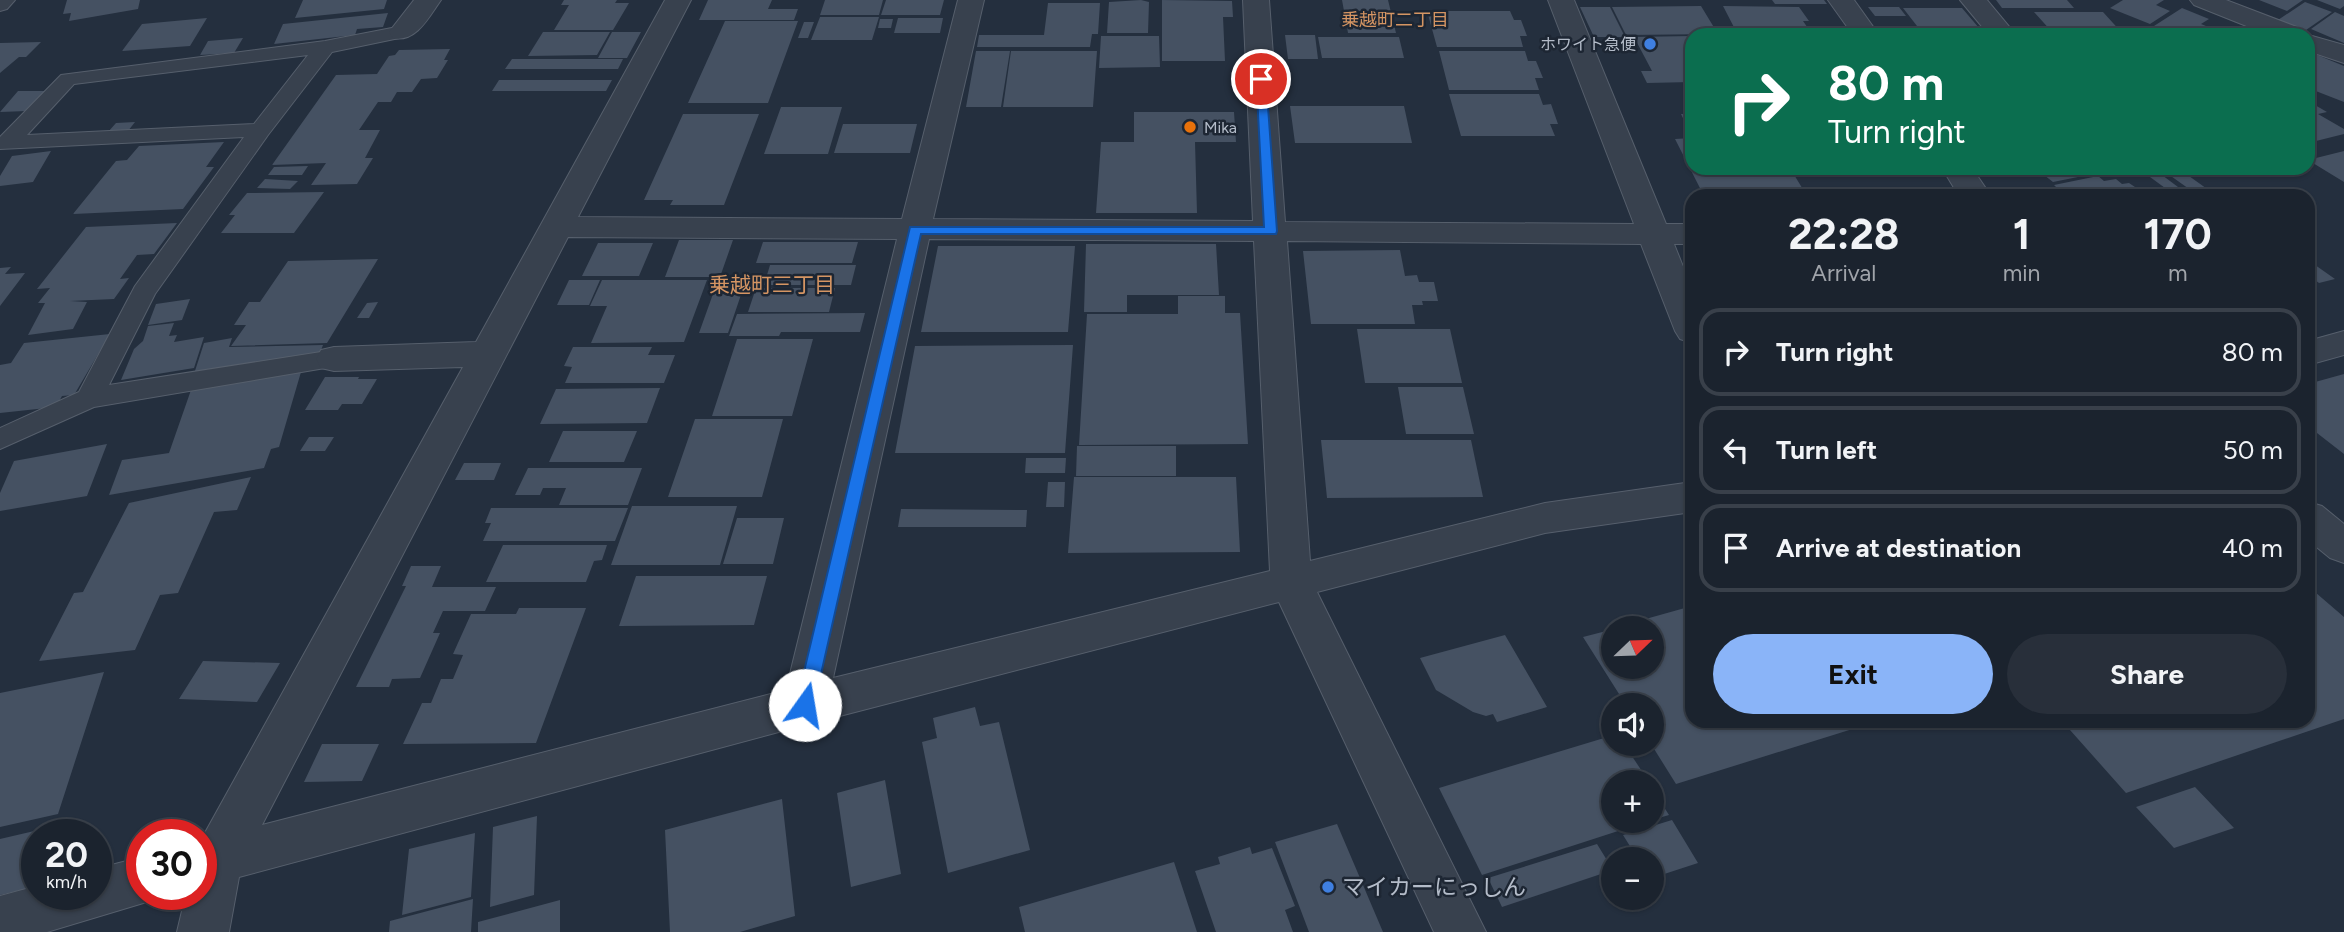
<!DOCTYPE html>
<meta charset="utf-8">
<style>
:root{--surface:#1b232e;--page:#282f3a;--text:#f1f3f6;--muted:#a0a4aa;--line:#39404a;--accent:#8ab4f8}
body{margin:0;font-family:Figtree,"Noto Sans JP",sans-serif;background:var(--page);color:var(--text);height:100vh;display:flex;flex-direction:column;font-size:26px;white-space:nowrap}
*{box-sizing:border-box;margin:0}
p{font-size:23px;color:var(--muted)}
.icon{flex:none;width:38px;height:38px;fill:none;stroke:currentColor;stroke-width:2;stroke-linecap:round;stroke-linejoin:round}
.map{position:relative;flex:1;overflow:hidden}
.side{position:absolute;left:1685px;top:189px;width:630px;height:539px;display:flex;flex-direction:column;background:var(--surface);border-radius:21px;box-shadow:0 2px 5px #0004,0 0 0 2px var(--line)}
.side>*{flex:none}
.banner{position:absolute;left:1685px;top:28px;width:630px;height:147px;border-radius:21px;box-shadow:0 2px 5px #0004,0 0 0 2px var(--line);background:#0b6e4f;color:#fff;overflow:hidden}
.needle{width:46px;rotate:67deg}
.fabs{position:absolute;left:1601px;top:616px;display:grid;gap:14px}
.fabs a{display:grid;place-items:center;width:63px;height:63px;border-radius:50%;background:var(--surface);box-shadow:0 2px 5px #0004,0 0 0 2px var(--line);font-size:35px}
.speed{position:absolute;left:21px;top:819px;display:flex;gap:14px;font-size:35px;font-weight:700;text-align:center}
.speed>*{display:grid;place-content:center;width:91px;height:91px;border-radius:50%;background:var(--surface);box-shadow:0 2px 5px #0004,0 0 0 2px var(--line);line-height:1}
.speed small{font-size:18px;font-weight:400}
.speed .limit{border:10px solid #d22;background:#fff;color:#111}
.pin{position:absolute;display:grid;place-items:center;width:60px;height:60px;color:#fff;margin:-30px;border:4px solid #fff;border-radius:50%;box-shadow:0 2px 7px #0007}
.me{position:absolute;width:77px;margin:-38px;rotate:13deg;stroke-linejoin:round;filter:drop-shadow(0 0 5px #0008)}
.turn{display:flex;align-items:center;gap:24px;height:147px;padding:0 28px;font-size:32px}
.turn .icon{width:91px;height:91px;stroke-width:2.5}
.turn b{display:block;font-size:49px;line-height:60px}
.eta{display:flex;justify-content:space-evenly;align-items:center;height:119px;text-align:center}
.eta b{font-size:42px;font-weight:700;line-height:49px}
.button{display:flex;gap:14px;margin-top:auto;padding:14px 28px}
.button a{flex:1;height:80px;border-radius:42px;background:var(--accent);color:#111;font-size:28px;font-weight:700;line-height:80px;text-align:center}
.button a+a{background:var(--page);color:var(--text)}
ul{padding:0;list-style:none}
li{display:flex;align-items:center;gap:21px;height:88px;margin:0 14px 10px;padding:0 14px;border:4px solid var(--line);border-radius:21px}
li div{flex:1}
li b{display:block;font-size:26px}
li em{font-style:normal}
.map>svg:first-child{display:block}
.building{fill:#455162}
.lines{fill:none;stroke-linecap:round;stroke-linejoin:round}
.lane-casing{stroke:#565f6c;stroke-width:2}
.street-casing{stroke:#565f6c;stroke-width:2}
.lane{fill:#38414e;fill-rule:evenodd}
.street{fill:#38414e;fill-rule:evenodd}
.route{fill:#1a73e8;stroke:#114b97;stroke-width:2}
.shop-dot{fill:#3f7fe0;stroke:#1d2633;stroke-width:2.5}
.food-dot{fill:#e8710a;stroke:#1d2633;stroke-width:2.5}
.labels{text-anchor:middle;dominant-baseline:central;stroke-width:5;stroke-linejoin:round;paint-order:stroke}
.far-poi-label{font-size:16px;fill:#b4bcc9;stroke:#1d2633;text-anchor:end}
.far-neighbourhood-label{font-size:18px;fill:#d59563;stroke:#1d2633}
.neighbourhood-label{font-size:21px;fill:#d59563;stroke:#1d2633}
.near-poi-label{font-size:23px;fill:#b4bcc9;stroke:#1d2633;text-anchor:start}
</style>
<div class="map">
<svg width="2344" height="932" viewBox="0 0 2344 932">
<rect width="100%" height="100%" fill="#242f3e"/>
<path class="building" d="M67 0H140L138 9 69 21 71 13 63 14Z
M303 0H387L384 9 295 18Z
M564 0H617L615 3H629L613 30H554L569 5H561Z
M708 0H772L768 9H798L794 20H699Z
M825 0H883L879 15H820Z
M886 0H944L940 15H881Z
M1141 0 1149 2 1148 33H1107L1109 2Z
M1162 0 1232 1 1233 17H1223L1225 61H1162Z
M1342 0H1388L1396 33H1348Z
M1772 0H1824L1827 4H1775Z
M1996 0H2067L2074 8H2002Z
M2123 0H2164L2156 5 2170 11 2150 24 2110 8Z
M2259 0H2303L2287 11Z
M2317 0H2344V6L2340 9Z
M2305 2 2332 12 2306 30 2278 20Z
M1048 3H1100L1098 34H1092L1090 47H977L979 35H1044Z
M1701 6 1718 34 1626 35 1612 7Z
M1723 6 1799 7 1809 21H1803L1812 34 1738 35Z
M1580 7H1610L1625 37H1594Z
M1868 7H1899L1906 16H1875Z
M1903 8H1962L1985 35H1924Z
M2182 8 2209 19 2201 24 2216 30 2208 35H2177L2154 26Z
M1427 11H1510L1514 20H1521L1527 36H1520L1523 47H1437Z
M2034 12H2103L2123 34 2053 33Z
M2335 12 2344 16V43L2311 29Z
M388 13 383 27 357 29 355 35 274 44 283 24Z
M820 17H879L872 40H811Z
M207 18 190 46 122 51 142 24Z
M898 18H943L940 33H894Z
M880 19H893L891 28H878Z
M725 21H798L768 103H688Z
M804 22H814L808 38H798Z
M2227 26 2250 35H2213Z
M543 32H610L597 55 528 56Z
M612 32H641L627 58H598Z
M1285 35H1315L1318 59H1288Z
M1101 36H1159L1160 67 1099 68Z
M1692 36V82L1647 83 1641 71H1652L1634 37Z
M1318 37H1399L1404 58H1322Z
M243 38 234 53 200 55 208 41Z
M41 42 26 57H19L0 73V43Z
M450 49 444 60H448L437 78 421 79 412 92H397L391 102H378L359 130H380L365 158H373L357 184 311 185 326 163 272 165 336 75 377 74 389 56 395 55 399 50Z
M976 51H1010L1001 107H966Z
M1011 51H1097L1093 107H1003Z
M1439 51H1525L1528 61H1536L1543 78H1535L1539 90H1449Z
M2310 52 2344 66V102L2308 88Z
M512 59H623L618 69H505Z
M499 80H612L606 91H492Z
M18 91H47L27 111 0 112Z
M1449 94H1539L1543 105 1551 104 1558 124H1550L1555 136H1461Z
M2308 101 2327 112 2318 114 2344 129V134L2308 143Z
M1290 106H1404L1412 143H1295Z
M781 107H842L828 154H764Z
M1134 112H1234L1236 142H1195L1197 213H1096L1101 142H1134Z
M683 114H759L724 205H670L673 200H644Z
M1681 114H1692V137Z
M135 122 128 131 108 132 116 123Z
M843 124H917L910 153H834Z
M1692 138V168H1790L1807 196H1704L1675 139Z
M224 142 206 167H214L183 209 73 214 116 161 127 160 139 146Z
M51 151 33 182 0 186V176L12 156Z
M2344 151V182L2308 160Z
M308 166 302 175H268L274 167Z
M2035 168H2118V169L2053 182Z
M2182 171 2217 196H2199L2168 174Z
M2162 175 2190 196H2176L2150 177Z
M2098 176 2104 181 2116 179 2122 184 2129 183 2144 193 2159 190 2167 196H2041L2038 193 2058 189 2054 185Z
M265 179 298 181 290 189 257 188Z
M324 192 294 233H221L235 215H229L247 193Z
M177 223 154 254 137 255 120 279 129 278 114 299 70 301 87 302 73 329 28 335 45 303H38L50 288 37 289 86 227Z
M679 240H733L720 277H665Z
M763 242H858L852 263H756Z
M598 243H653L639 276H582Z
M1086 244H1216L1219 295H1127V312H1084Z
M938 246H1075L1068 332H921Z
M1400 250 1405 276 1417 275 1419 282H1434L1438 301H1422L1423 305H1412L1415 324H1311L1303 251Z
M378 259 327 343 231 346 246 325H234L249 302H260L288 261Z
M2308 260 2335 279 2319 283 2308 275Z
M770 265H856L851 285H764Z
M11 267 5 274 25 273 0 306V268Z
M569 280H600L589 305H557Z
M602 280H707L684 342 591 343 607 306H590Z
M718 280H746L728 333H699Z
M756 288H835L829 312H748Z
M1178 296H1225V313H1240L1248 444 1079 445 1087 314H1178Z
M190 299 182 320 148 325 156 304Z
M378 302 369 318H357L367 303Z
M865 313 860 332H781L779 336H729L737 314Z
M174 323 169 336 177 335 174 342 204 337 194 368 121 380 134 349 143 341 148 326Z
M1357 329H1450L1462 383H1365Z
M110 334 74 395 62 396 56 407 0 413V365L11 363 24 343Z
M232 338 229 347 323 345 320 353 194 374 204 343Z
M737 339H813L792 416H712Z
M1073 345 1065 453H895L915 346Z
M573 347H652L648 355H675L664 383H565L572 367 564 366Z
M301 372 279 447 271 449 264 468 109 495 122 460 169 453 191 390Z
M2344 374V454L2308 426V384Z
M325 377H359L358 379H377L362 404H342L338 410H305Z
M1398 387H1463L1474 434H1406Z
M660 388 647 423 540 424 556 389Z
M695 419H783L762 497H668Z
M563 431H637L624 462H549Z
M309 437H334L325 451H300Z
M1321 440H1471L1483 497 1327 498Z
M107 444 87 496 0 511V493L14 461Z
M1077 446H1176V476H1076Z
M1026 458H1066L1065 473H1025Z
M464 463H501L494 480H455Z
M528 468H642L628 505H559L566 488H543L540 495H515Z
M251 477 237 510 214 512 178 593 160 595 135 650 39 661 74 593 83 592 129 503Z
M1074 477H1236L1240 552 1068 553Z
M1048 482H1065L1064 507H1046Z
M632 506H737L720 565H611Z
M491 508H628L615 541H483L491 523H485Z
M901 509 1027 510 1026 527H898Z
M737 518H784L773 564H723Z
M503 545H607L602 560 594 561 586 582H486Z
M411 566H441L432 587H496L485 611H443L433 633H440L420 678 392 679 389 687H356L406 586H402Z
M636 576H767L754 625 619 626Z
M2308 586 2344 617V719L2126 793 2062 721H2308Z
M1692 606V721L1875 722 1676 784 1651 744 1652 705H1626L1583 637 1614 629V667H1652V628L1617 627Z
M519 608H586L536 743 403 744 422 703H431L441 679H453L463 655 453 654 471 614H516Z
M1505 635 1547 707 1497 722 1493 714 1486 716 1473 712 1436 690 1420 658Z
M203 661 280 663 257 702 179 699Z
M104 672 58 814 0 827V693Z
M975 707 980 726 999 722 1030 850 948 873 922 742 937 738 933 718Z
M1614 735V744H1624L1649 782H1614V821H1649L1482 875 1439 788Z
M322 744H379L362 781 304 782Z
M885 780 901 874 851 887 837 793Z
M2195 787 2234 828 2174 848 2136 807Z
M1652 788 1669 815 1652 820Z
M782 799 795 916 740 932H670L665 830Z
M537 816 534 895 490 907 493 827Z
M1672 820 1698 863 1652 878V859H1638L1623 835Z
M1337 824 1383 932H1309L1275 842Z
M60 825 57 835H37V886L0 895V839Z
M475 833 471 897 402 915 409 849Z
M1597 844 1613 870 1502 907 1488 878Z
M1250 847 1252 854 1272 848 1295 906 1285 910 1293 932H1216L1195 871 1220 864 1218 857Z
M1174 862 1197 932H1025L1019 907Z
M473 899 471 932H389L390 921Z
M560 900V932H478V922Z"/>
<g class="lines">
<g class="lane-casing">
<path id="lane" d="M0 0H15L7 9 0 11Z
M402 26 412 32 409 36 332 52 268 135 155 294 109 385 334 350 343 353 347 359 343 365 94 407 0 449V428L79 392 135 286 244 137 0 149V137L61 75 325 41ZM308 55 254 124 27 135 74 84Z"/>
</g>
<g class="street-casing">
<path id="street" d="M414 0H441C429 17 416 43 393 38L389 32Z
M665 0H691L578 217 902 219 958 0H984L933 219 1253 221 1243 0H1269L1285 222 1634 224 1548 0H1574L1666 224H1692V244H1674L1692 289V343L1680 339 1675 331 1641 244 1287 241 1310 561 1545 503 1692 482V512L1545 533 1317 592 1486 932H1434L1279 602 805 725 239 877 229 932H177L186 894H201V840L463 367 334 371 321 368 316 359 321 350 334 347 476 342ZM568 237 897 239 786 690 262 825ZM929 239 1254 241 1270 571 833 678Z
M1828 0H1854L1879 35H1853Z
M1960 0H1987L2016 35H1989Z
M2190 0H2226L2302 29 2305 34 2344 45V63L2308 51V35H2269L2194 5Z
M1942 168H1972L1991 196H1959Z
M2344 331V355L2308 365V341Z
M2308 502 2322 506 2344 524V563L2330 558 2308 540Z
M142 857V894H161L160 898 47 932H0V896L37 886V894H96V869Z"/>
</g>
<use href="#lane" class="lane"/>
<use href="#street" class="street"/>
</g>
<path class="route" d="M1256 76 1266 79 1277 231 1276 234H921L814 705 811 711 805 713 798 711 796 705 910 227H1264Z"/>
<g class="shop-dot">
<circle cx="1650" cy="44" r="7"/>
<circle cx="1328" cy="887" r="7"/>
</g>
<circle class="food-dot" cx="1190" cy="127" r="7"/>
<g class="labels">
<g class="far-poi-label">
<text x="1636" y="44">ホワイト急便</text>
<text x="1204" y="127" text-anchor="start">Mika</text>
</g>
<g class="far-neighbourhood-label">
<text x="1395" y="20">乗越町二丁目</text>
</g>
<g class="neighbourhood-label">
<text x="772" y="284">乗越町三丁目</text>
</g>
<g class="near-poi-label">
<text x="1342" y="887">マイカーにっしん</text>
</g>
</g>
</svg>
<div class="fabs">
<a><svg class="needle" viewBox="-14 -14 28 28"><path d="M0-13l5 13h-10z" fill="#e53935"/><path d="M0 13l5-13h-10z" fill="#a0a4aa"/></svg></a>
<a><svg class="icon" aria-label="sound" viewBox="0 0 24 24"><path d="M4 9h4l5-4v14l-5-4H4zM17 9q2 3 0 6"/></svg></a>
<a>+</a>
<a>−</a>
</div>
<div class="speed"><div>20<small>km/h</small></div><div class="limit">30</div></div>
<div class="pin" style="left:1261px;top:79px;background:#d93025"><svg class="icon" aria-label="arrive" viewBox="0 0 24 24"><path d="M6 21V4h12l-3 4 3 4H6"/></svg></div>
<svg class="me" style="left:805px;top:705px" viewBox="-20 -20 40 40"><circle r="19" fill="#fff"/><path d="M0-13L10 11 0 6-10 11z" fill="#1a73e8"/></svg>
<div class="banner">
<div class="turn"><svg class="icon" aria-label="right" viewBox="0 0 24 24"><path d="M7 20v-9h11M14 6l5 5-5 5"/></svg><div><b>80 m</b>Turn right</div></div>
</div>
<section class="side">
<div class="eta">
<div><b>22:28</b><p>Arrival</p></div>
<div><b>1</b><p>min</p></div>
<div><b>170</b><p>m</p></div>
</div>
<ul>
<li><svg class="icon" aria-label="right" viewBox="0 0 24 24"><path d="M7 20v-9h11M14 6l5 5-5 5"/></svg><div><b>Turn right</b></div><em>80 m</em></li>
<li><svg class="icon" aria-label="left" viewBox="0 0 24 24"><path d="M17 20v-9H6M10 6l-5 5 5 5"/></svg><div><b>Turn left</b></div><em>50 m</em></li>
<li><svg class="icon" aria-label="arrive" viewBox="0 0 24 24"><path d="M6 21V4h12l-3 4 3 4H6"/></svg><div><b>Arrive at destination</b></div><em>40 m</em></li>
</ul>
<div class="button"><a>Exit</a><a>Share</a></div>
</section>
</div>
